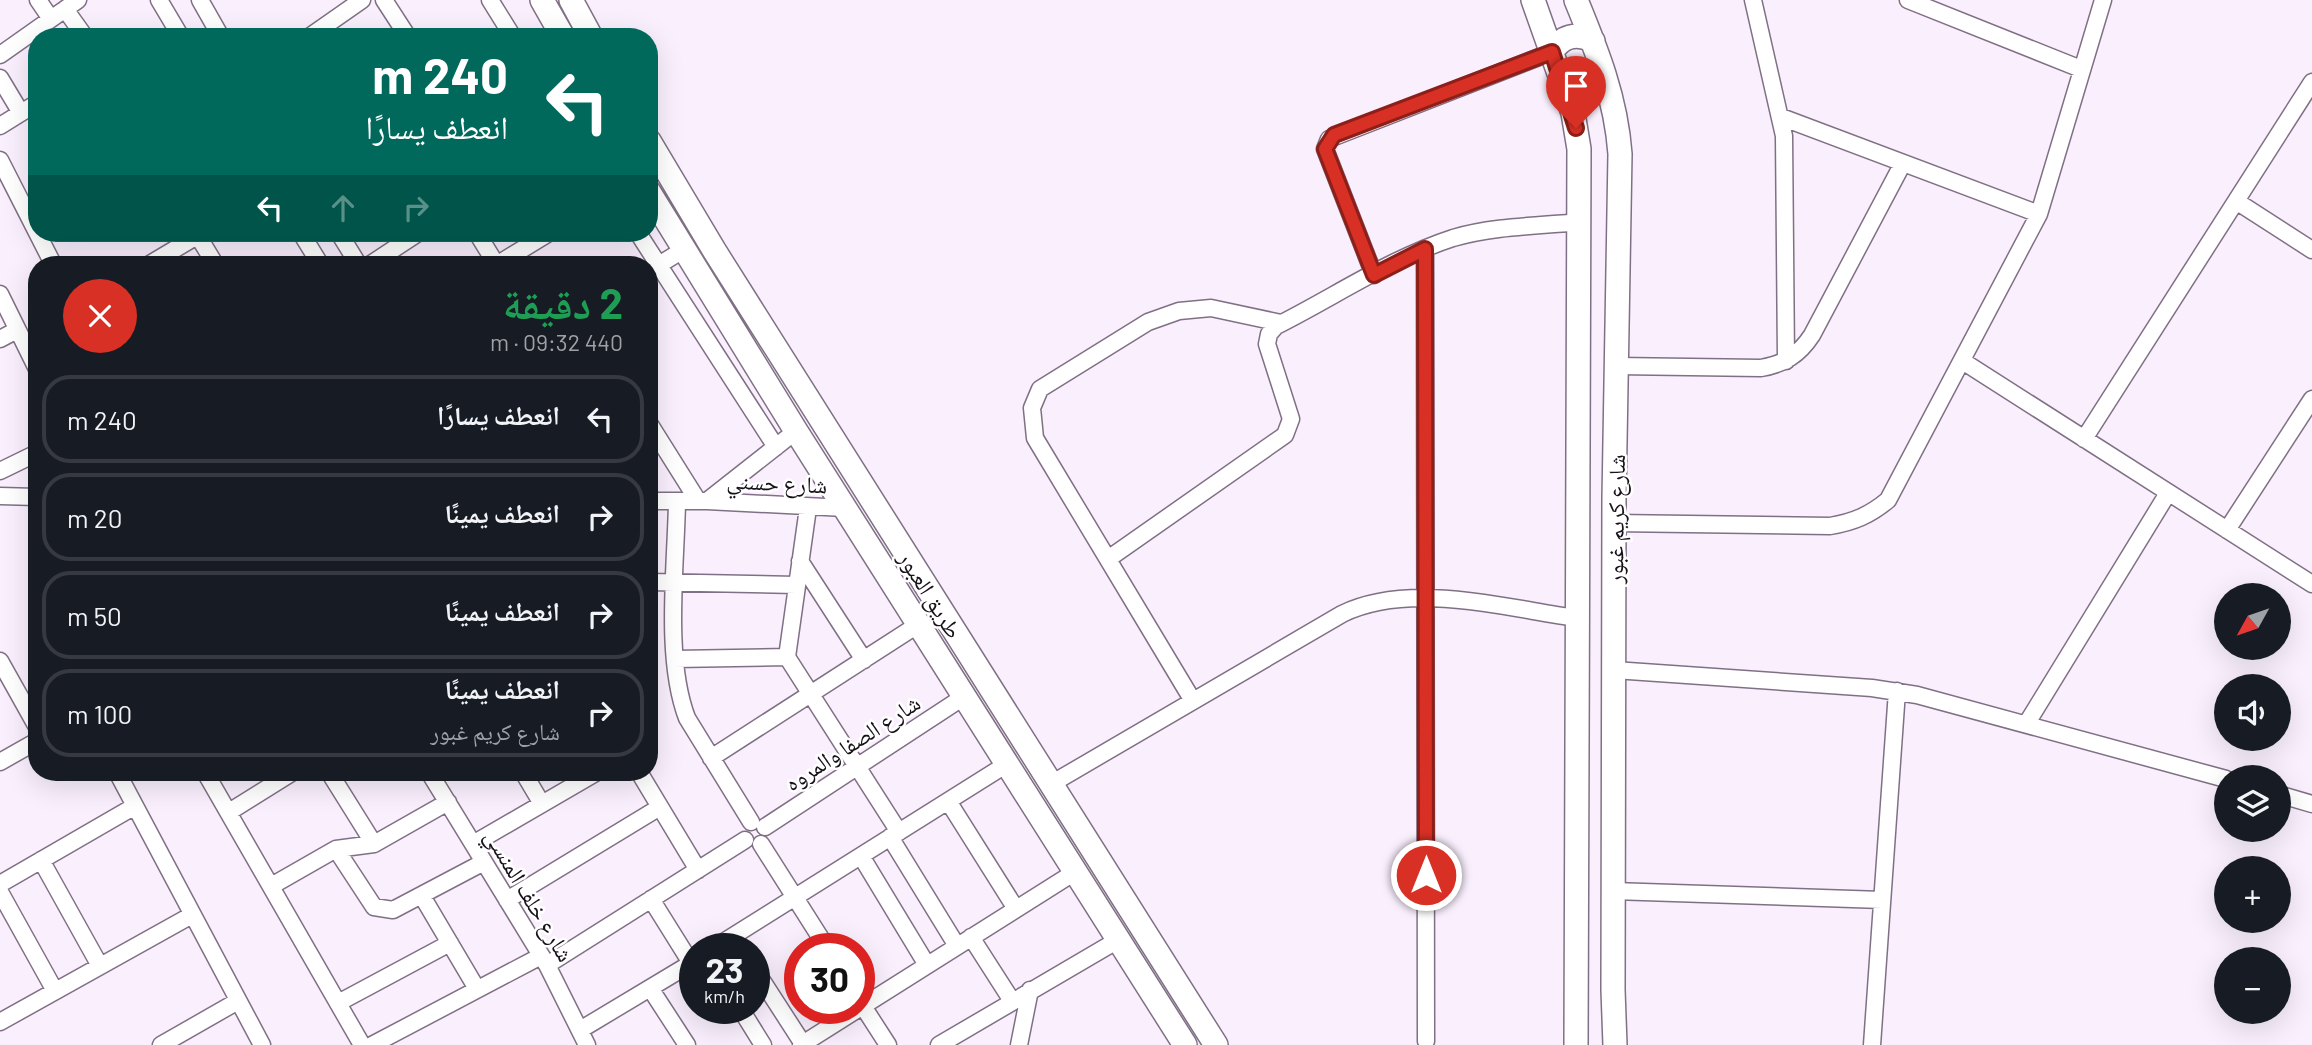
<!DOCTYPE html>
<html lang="ar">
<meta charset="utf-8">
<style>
:root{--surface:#171b24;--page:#20242c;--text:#f1f3f6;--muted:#9ea1a6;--line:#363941}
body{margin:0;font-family:Barlow,"Noto Naskh Arabic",sans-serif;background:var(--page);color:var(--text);direction:rtl;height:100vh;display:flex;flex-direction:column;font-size:26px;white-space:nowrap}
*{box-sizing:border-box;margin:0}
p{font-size:23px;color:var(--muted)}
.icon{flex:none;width:38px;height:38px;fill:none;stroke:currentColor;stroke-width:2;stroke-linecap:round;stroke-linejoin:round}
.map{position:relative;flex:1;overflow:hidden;direction:ltr}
.details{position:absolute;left:28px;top:256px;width:630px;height:525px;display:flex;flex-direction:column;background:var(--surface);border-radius:28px;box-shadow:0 7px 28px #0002;direction:rtl}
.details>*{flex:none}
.banner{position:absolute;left:28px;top:28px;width:630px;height:214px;border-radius:28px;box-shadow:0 7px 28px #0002;direction:rtl;background:#00695c;color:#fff;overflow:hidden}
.needle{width:46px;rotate:230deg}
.buttons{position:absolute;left:2214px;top:583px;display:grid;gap:14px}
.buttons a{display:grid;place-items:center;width:77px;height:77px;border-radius:50%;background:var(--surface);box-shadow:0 7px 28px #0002;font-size:35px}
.speed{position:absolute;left:679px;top:933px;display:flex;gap:14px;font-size:35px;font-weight:700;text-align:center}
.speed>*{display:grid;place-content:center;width:91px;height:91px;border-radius:50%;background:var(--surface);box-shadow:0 7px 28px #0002;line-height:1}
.speed small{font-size:18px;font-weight:400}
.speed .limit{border:10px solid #d22;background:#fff;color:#111}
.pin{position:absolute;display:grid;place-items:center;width:60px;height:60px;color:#fff;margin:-72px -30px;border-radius:50% 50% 50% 0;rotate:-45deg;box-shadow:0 0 7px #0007}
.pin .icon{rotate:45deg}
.me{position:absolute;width:77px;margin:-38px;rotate:0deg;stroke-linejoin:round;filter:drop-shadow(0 0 5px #0008)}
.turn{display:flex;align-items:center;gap:24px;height:147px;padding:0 35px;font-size:32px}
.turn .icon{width:91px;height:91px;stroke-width:2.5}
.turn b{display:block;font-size:49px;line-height:60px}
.lanes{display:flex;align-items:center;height:66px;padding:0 35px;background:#0003;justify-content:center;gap:35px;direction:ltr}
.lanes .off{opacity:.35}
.round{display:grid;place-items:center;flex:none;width:74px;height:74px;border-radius:37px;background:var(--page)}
.head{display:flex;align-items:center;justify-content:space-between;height:119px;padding:0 35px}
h1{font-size:42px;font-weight:700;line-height:52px;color:#1e9e55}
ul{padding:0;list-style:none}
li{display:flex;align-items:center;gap:21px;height:88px;margin:0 14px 10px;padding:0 21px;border:4px solid var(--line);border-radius:28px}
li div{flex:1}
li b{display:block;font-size:26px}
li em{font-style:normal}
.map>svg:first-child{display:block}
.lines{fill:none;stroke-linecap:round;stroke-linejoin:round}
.street-casing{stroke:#807085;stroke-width:19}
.secondary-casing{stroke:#807085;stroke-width:26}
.street{stroke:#fff;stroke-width:16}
.secondary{stroke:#fff;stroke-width:23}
.route-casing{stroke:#8d1f18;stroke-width:18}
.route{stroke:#d93025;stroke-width:12}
.labels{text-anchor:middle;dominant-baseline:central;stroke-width:5;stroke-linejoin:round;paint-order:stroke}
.street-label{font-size:23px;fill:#171119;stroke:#fff}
</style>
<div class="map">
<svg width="2312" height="1045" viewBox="0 0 2312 1045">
<rect width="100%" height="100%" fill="#f9effd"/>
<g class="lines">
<g class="street-casing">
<path id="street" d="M38 0 51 19
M159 0 181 37
M200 0 221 37
M384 0 408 37
M490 0 513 37
M1753 0 1784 136 1786 361
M1908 0 2081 69
M65 9 85 37
M309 37 362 0
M0 55 78 0
M0 78 21 113
M1781 117 2039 214
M0 126 37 103
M0 160 53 264
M2236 201 2312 250
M301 233 320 264
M339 233 358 264
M477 233 496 264
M638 233 776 447
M198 236 215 264
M1425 249 1426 1041
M150 264 202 233
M371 264 418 233
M498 264 549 233
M649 271 683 250
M1374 275 1325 149 1329 139 1552 52
M0 294 37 369
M0 339 17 330
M1964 362 2312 584
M1617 366 1761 368C1784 364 1799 355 1812 335L1903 163
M649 423 698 501
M2084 439 2312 82
M0 471 37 453
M0 496 37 497
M649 501H707L845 508
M677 501C676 566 664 658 687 718L751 822
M707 501 796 431
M808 508 787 657 899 832
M1614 523 1830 526C1854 522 1870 515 1888 500L2039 214 2103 0
M2227 530 2312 399
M1108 559 1285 435 1291 419 1267 344 1269 334 1276 326C1334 297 1391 258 1453 238 1494 226 1539 226 1580 222
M800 561 864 660
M649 582 796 585
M675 659 787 657
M0 661 37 727
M1614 670 1872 688 1917 695 2226 779
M1193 701 1035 438 1032 408 1040 389 1148 322 1179 311 1211 308 1281 323
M2027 723 2168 493
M711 758 919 624
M0 762 37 741
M117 772 262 1045
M205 772 362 1045
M329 772 374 844
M429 772 547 965 587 1045
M523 772 542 804
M639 772 698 870
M1051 784 1342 614C1410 581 1504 608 1577 618
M2278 794 2312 804
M948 801 1016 909
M229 812 293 772
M765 827 965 696
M890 837 957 946
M473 844 597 772
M761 844 827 948
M336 849 374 907 393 910 484 862
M861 856 927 965
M41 860 100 966
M0 884 135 806
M273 885 336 849 374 844 448 802
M1613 891 1882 900
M0 892 55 991
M422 896 477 989
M651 899 691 963
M507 900 660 807
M971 937 1012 1001
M714 948 1007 764
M547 965 745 840
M754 968 803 1044
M650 988 687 1045
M859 1000 888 1045
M338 1003 450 943
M740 1008 763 1045
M0 1022 192 915
M580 1030 695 961
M161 1045 238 1001
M372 1045 541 956
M801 1045 1075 872
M939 1045 1118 940
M1019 1045 1030 990
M1872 1045 1897 691"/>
</g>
<g class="secondary-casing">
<path id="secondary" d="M542 0 563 37
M571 0 591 37
M1533 0 1573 113 1579 149 1576 1045
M1576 0C1597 51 1616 98 1620 154L1614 499 1613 990 1615 1045
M1552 52C1561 36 1577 32 1593 41
M649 141 714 250 1216 1045
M649 192 796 431 1185 1045"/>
</g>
<use href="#street" class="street"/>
<use href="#secondary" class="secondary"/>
</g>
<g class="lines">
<g class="route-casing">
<path id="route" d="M1426 875 1425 249 1374 275 1325 149 1334 135 1552 52 1576 128"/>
</g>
<use href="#route" class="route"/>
</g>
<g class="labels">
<g class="street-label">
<text transform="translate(777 482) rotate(3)">شارع حسني</text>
<text transform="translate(1615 519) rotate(-89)">شارع كريم غبور</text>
<text transform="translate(931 594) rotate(58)">طريق العبور</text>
<text transform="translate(852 742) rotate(-33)">شارع الصفا والمروه</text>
<text transform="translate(530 895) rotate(59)">شارع خلف المنسي</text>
</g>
</g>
</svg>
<div class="buttons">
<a><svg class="needle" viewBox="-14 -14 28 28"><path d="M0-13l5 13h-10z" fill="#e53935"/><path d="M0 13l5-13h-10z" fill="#9ea1a6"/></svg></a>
<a><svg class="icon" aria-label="sound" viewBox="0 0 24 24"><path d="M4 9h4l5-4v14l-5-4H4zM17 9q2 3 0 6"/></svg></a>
<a><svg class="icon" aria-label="layers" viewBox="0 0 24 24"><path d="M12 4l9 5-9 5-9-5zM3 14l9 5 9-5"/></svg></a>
<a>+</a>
<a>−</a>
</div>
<div class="speed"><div>23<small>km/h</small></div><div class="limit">30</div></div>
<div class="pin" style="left:1576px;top:128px;background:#d93025"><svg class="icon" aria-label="arrive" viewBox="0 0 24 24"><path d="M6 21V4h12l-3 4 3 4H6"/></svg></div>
<svg class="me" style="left:1426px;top:875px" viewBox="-20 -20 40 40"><circle r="17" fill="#d93025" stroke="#fff" stroke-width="3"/><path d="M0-11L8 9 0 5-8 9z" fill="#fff"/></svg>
<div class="banner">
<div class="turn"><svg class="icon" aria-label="left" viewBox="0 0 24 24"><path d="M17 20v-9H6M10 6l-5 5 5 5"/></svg><div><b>240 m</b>انعطف يسارًا</div></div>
<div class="lanes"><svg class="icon" aria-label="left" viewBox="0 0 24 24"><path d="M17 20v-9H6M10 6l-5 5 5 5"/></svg><svg class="icon off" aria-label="ahead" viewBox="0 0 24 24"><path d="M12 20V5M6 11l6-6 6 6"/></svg><svg class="icon off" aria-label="right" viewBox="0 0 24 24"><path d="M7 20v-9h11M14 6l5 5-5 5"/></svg></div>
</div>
<section class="details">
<div class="head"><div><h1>2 دقيقة</h1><p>440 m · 09:32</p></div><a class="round" style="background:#d93025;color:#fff"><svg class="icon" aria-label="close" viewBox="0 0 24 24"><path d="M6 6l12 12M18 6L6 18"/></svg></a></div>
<ul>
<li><svg class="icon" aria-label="left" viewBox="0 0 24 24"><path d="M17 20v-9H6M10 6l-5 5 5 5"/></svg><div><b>انعطف يسارًا</b></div><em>240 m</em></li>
<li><svg class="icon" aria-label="right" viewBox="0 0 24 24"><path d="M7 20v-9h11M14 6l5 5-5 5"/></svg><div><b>انعطف يمينًا</b></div><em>20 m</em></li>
<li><svg class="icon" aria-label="right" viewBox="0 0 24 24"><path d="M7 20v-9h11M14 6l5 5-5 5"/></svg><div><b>انعطف يمينًا</b></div><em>50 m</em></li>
<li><svg class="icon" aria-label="right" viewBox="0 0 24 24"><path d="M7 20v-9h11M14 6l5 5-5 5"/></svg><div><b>انعطف يمينًا</b><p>شارع كريم غبور</p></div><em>100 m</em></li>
</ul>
</section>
</div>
